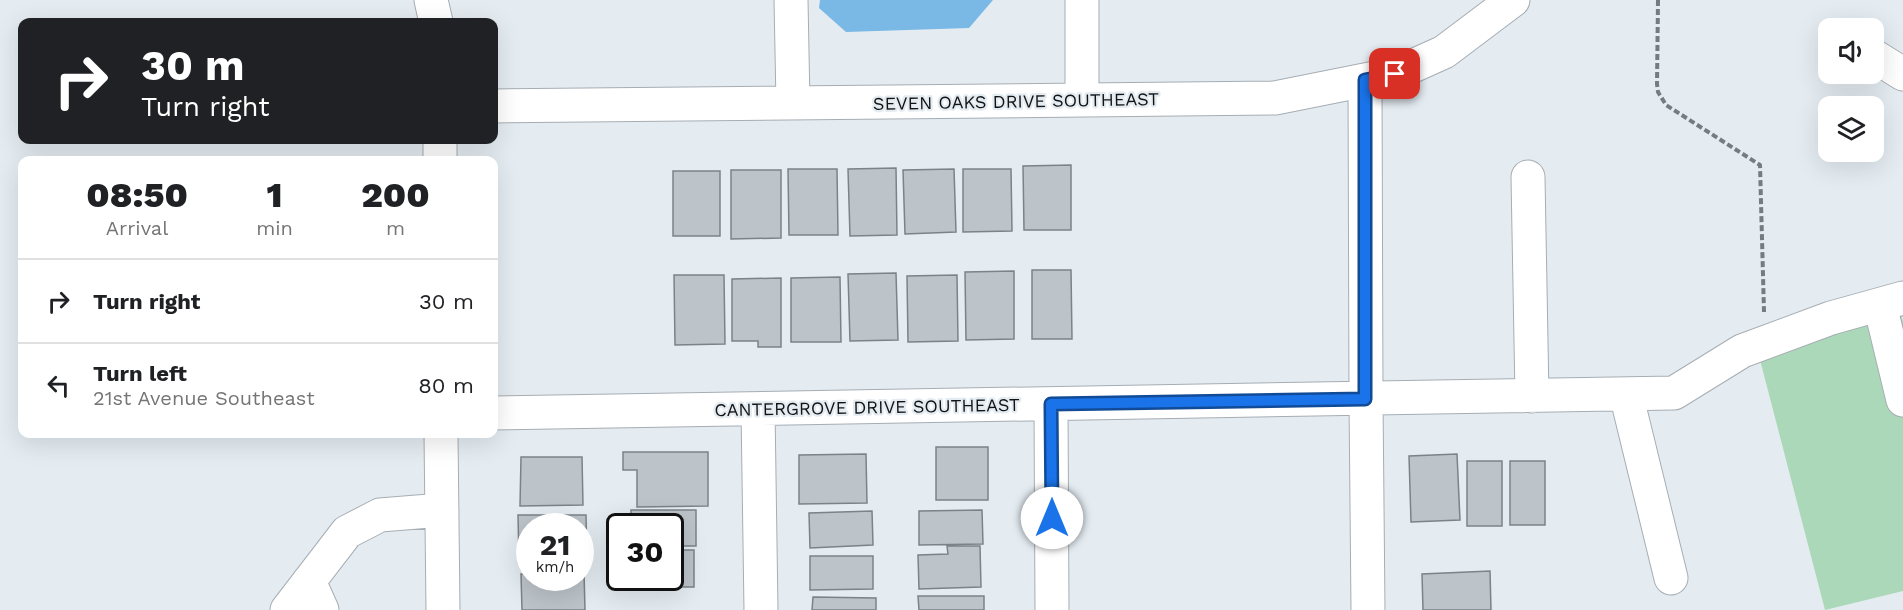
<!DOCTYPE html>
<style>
:root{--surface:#fff;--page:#f2f2f2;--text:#202124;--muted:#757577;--line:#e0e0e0}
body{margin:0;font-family:"Work Sans",sans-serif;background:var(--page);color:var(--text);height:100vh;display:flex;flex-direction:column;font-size:22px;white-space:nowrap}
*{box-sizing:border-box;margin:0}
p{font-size:20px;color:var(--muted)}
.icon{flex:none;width:33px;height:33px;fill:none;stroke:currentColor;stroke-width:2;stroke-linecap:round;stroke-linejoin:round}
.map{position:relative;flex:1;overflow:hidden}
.details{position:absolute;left:18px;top:156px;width:480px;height:282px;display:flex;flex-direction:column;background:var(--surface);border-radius:12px;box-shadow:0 6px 24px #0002}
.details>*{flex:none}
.top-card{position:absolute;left:18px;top:18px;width:480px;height:126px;border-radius:12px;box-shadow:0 6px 24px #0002;background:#202124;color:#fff;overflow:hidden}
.controls{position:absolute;left:1818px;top:18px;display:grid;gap:12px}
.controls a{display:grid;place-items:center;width:66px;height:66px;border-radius:12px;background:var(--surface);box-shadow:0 6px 24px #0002;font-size:30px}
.speed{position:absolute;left:516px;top:513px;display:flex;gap:12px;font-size:30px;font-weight:700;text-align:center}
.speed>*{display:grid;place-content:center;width:78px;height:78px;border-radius:50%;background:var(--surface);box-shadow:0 6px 24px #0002;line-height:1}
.speed small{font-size:15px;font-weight:400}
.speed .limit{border:3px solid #111;border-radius:9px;background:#fff;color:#111}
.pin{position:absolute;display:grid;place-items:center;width:51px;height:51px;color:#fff;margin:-26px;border-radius:12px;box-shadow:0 3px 9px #0006}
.me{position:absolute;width:66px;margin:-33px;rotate:0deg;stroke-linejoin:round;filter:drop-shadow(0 0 4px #0008)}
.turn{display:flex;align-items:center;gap:21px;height:126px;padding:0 24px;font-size:27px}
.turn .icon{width:78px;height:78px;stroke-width:2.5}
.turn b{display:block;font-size:42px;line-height:51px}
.eta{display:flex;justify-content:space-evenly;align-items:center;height:102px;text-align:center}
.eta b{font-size:36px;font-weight:800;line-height:42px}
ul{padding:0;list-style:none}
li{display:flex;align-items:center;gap:18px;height:84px;padding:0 24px;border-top:2px solid var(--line)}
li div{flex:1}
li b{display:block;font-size:22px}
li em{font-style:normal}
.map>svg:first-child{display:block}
.green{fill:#abd8b8}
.water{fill:#7ab8e5}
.building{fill:#bcc3c9;stroke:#7b8288;stroke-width:1.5}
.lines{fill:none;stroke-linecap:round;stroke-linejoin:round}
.minor-casing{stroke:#a6adb3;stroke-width:35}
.path{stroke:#767b7f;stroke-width:4;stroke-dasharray:6 3;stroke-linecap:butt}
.minor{stroke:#fff;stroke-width:33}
.route-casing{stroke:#114b97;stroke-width:15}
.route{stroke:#1a73e8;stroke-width:10}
.labels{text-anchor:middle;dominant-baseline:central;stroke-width:4.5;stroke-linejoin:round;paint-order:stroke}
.street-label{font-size:18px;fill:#111315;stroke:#e4ecf2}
</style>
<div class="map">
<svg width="1903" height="610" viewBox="0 0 1903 610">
<rect width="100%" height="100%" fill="#e4ecf2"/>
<path class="green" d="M1901 314 1903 322V591L1825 610 1759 356Z"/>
<path class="water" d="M820 0H993L969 28 846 32 819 8Z"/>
<path class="building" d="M1071 165V230H1024L1023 166Z
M896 168 897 235 850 236 848 169Z
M788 169H837L838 235H789Z
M954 169 956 232 905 234 903 170Z
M963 169H1011L1012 231 963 232Z
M731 170H781V238L731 239Z
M673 171H720V236H673Z
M1032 270H1071L1072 339H1032Z
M1014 271V339L966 340 965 272Z
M896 273 898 340 850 341 848 274Z
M674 275H724L725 344 675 345Z
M957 275 958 341 908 342 907 276Z
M840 277 841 342H791V278Z
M781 278V347H758V341H732V279Z
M936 447H988V500H936Z
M623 452H708V506L637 507V470H623Z
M866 454 867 503 799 504V455Z
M1457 454 1460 520 1411 522 1409 456Z
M521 457H582L583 505 520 506Z
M1467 461H1502V526H1467Z
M1510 461H1545V525H1510Z
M631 510H696V546H670V526H631Z
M982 510 983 544 919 545V511Z
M872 511 873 545 810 548 809 513Z
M518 515H586L587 561H580V526H530V562H519Z
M947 546H980L981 587 919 589 918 555 948 554Z
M670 550H694V587H632V578H670Z
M810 556H873V589L810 590Z
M1490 571 1491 610H1423L1422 574Z
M580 572H584L585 610H522L521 574H530V578H580Z
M918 596H984V610H919Z
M813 597 876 598V610H812Z"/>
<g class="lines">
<g class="minor-casing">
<path id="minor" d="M431 0 436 22
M791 0 793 103
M1082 0V100
M1874 56 1903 74
M1365 80 1366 399 1368 610
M494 106 1275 98 1395 74 1444 52 1513 0
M440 140V160
M1528 177 1532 396
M1880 305 1903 400
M1626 394 1671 578
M1051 404 1052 610
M758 409 761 610
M494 413 1674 393 1742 351 1831 318 1903 298
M441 434 443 610
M309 581 322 610
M287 610 347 532 380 515 442 510"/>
</g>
<path class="path" d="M1658 0 1657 84 1658 92 1666 105 1760 165 1764 312"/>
<use href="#minor" class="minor"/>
</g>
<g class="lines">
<g class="route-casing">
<path id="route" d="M1052 518 1051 404 1365 399V80L1395 74"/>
</g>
<use href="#route" class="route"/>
</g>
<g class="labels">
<g class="street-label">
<text transform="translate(1016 101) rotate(-1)">SEVEN OAKS DRIVE SOUTHEAST</text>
<text transform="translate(867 407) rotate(-1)">CANTERGROVE DRIVE SOUTHEAST</text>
</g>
</g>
</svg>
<div class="controls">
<a><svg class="icon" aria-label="sound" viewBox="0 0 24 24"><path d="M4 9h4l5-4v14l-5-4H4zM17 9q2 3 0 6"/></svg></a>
<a><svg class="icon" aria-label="layers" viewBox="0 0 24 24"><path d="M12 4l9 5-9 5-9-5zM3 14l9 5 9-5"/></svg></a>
</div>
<div class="speed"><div>21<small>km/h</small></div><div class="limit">30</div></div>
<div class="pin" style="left:1395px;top:74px;background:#d93025"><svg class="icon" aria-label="arrive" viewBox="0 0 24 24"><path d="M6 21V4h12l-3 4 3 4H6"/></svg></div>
<svg class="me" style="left:1052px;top:518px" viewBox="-20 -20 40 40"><circle r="19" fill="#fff"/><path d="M0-13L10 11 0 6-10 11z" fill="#1a73e8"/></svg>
<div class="top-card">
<div class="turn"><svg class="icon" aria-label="right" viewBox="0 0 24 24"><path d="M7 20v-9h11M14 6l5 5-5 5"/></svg><div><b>30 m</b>Turn right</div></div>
</div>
<section class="details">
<div class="eta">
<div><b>08:50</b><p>Arrival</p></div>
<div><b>1</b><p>min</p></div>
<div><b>200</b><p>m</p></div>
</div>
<ul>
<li><svg class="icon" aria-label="right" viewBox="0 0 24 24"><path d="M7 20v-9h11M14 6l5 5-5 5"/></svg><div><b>Turn right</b></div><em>30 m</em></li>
<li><svg class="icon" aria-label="left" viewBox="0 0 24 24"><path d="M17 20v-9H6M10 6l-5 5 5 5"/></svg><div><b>Turn left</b><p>21st Avenue Southeast</p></div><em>80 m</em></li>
</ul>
</section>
</div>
